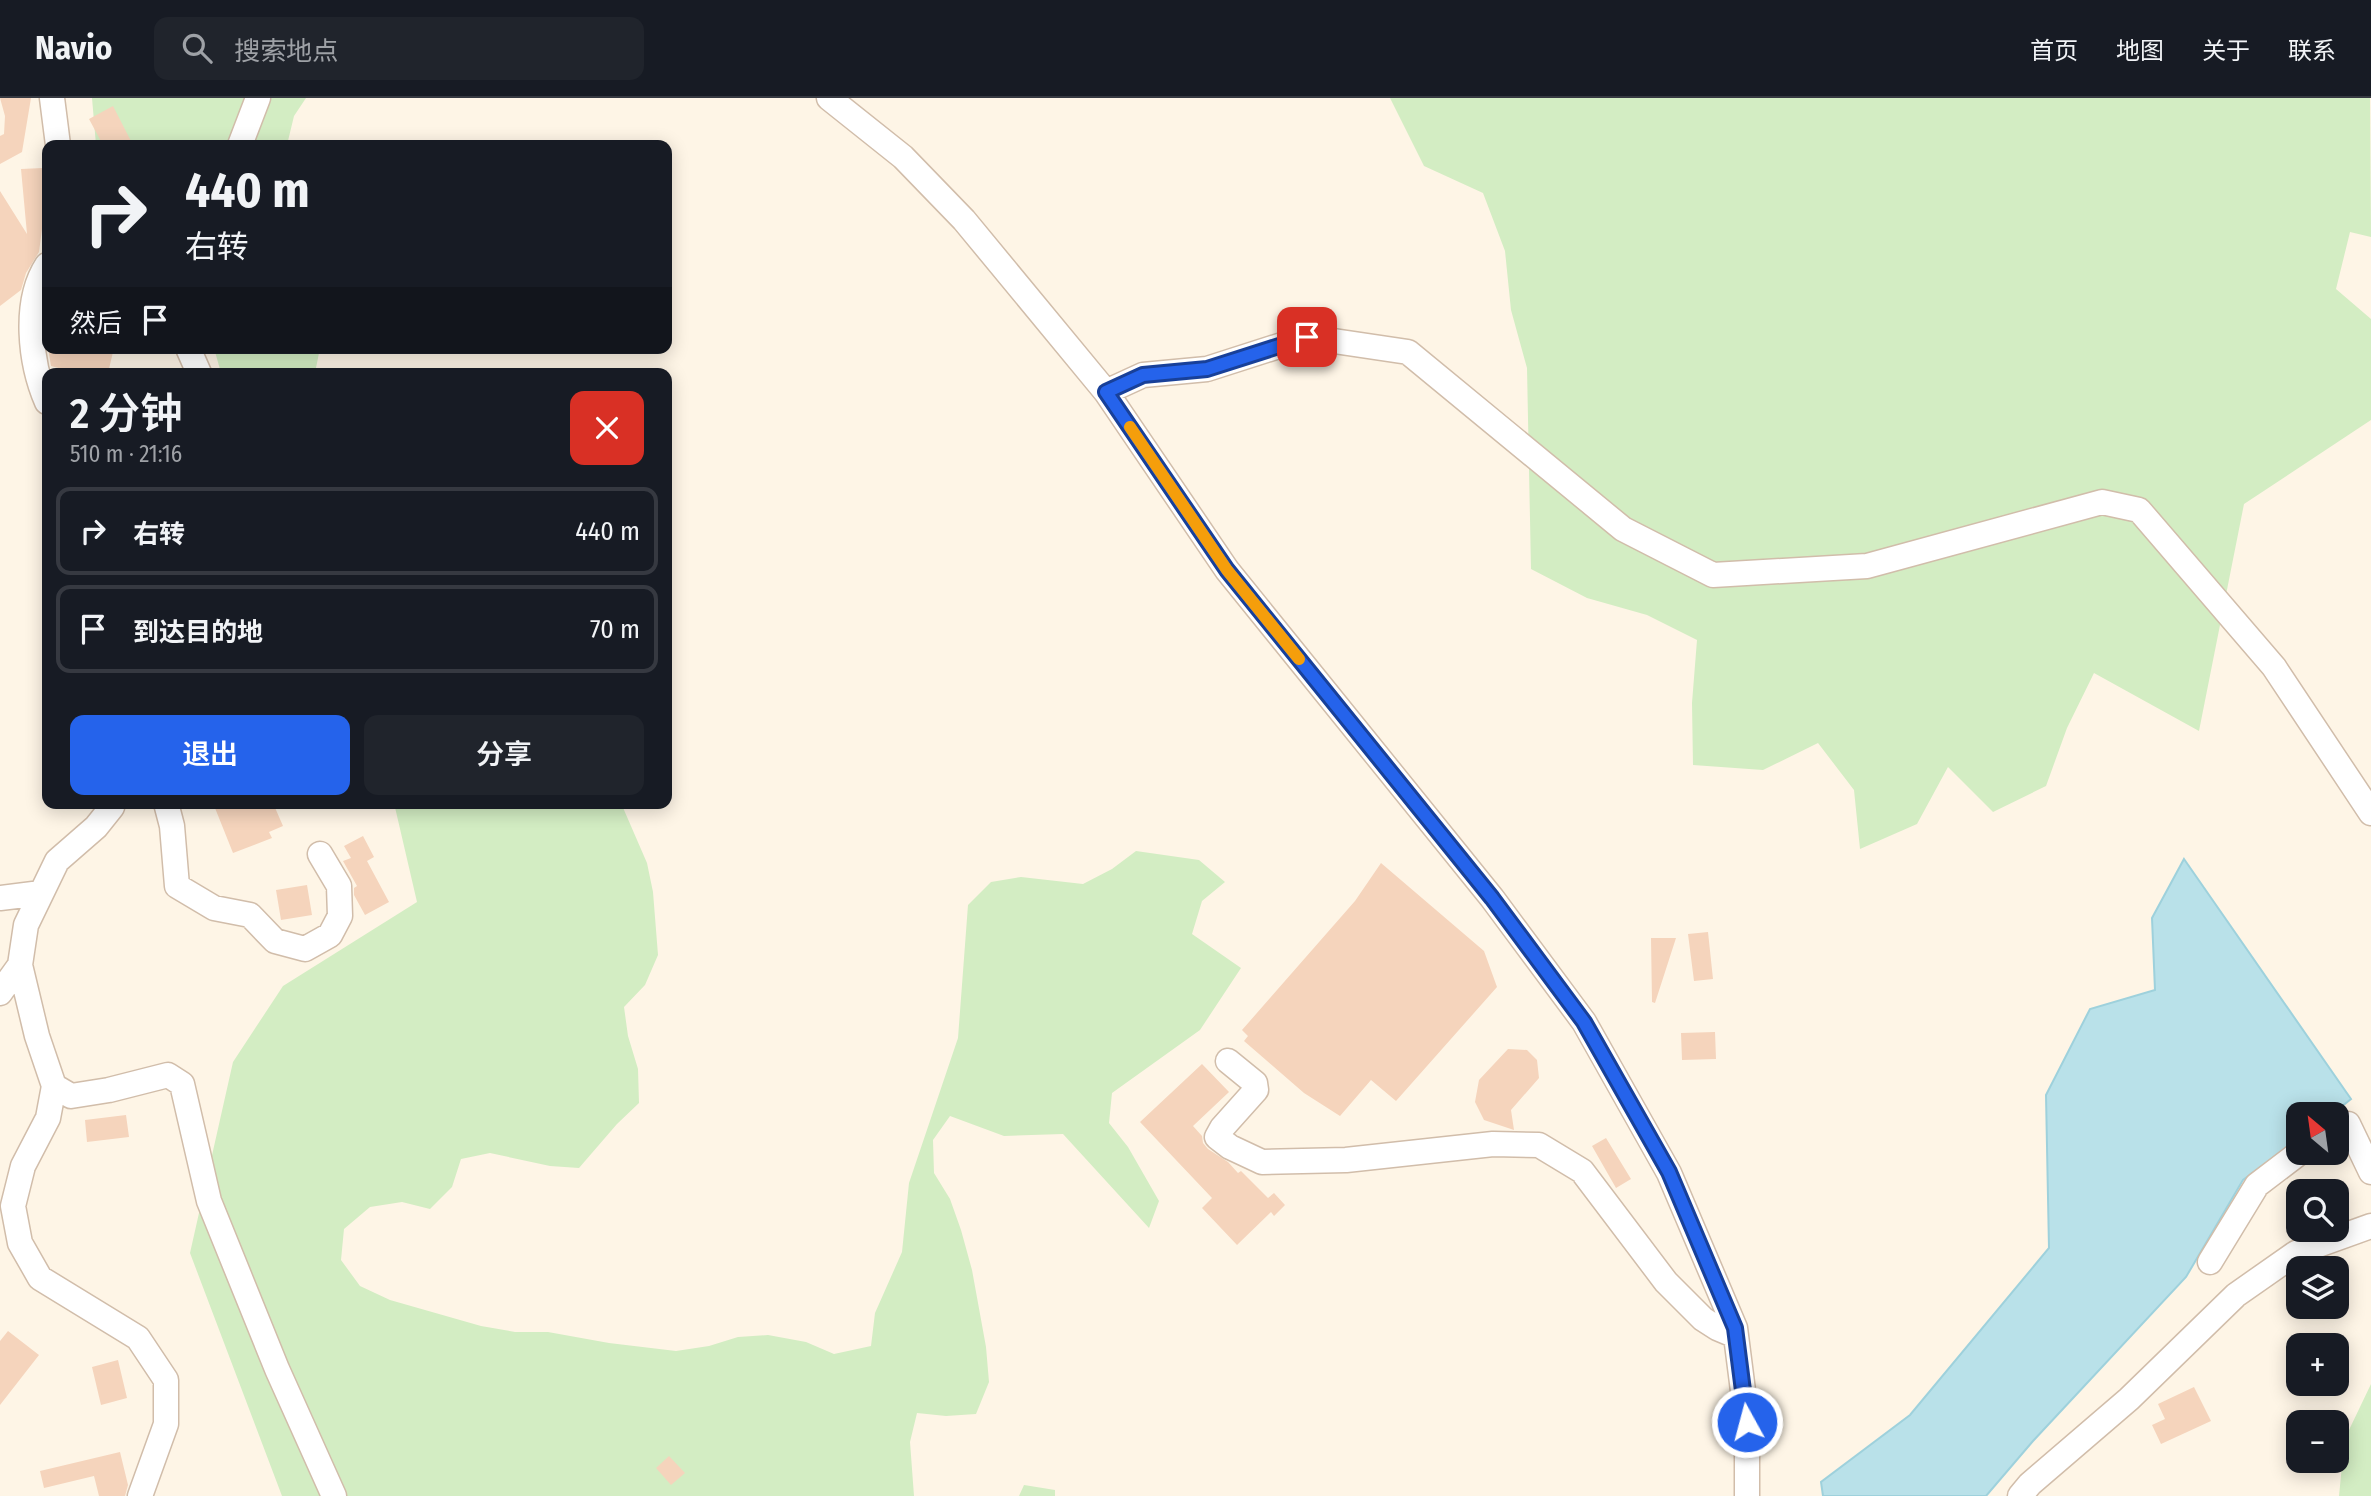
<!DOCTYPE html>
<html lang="zh">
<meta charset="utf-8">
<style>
:root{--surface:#171b24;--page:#20242c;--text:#f1f3f6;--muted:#9ea1a6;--line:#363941;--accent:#2563eb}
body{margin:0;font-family:"Fira Sans Condensed","Noto Sans SC",sans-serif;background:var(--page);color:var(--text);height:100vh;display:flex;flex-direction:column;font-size:26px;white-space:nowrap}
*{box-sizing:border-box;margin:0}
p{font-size:23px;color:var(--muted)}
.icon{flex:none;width:38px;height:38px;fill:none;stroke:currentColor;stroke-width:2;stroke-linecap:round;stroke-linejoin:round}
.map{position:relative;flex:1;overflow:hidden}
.side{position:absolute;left:42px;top:270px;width:630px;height:441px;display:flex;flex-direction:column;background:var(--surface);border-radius:14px;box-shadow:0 4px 18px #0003}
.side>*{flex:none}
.hud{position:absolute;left:42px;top:42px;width:630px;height:214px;border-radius:14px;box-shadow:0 4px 18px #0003;background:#171b24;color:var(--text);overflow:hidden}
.needle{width:46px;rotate:331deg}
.buttons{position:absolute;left:2286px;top:1004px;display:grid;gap:14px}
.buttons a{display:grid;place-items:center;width:63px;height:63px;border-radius:14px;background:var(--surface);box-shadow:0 4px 18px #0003;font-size:35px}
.pin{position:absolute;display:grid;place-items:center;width:60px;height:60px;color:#fff;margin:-30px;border-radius:14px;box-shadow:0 4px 10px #0006}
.me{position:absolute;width:77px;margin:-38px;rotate:353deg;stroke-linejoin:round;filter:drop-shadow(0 0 5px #0008)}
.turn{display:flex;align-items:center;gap:24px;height:147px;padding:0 28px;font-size:32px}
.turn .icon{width:91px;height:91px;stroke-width:2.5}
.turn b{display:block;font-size:49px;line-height:60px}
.then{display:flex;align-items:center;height:66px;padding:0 28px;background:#0003;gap:14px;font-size:26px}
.round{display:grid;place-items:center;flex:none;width:74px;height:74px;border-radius:14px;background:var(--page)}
.head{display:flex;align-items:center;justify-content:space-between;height:119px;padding:0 28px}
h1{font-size:42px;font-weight:600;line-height:52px}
.cta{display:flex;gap:14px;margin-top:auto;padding:14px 28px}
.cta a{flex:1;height:80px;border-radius:14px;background:var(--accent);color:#fff;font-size:28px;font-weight:600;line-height:80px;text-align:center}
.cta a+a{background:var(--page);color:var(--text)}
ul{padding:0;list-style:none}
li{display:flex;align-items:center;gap:21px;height:88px;margin:0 14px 10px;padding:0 14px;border:4px solid var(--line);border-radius:14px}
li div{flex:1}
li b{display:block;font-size:26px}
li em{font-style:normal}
header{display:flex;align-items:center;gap:42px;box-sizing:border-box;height:98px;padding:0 35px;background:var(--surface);border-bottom:2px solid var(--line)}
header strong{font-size:33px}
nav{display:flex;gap:38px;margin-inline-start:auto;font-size:24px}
.search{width:490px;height:63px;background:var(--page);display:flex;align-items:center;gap:18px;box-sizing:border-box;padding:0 24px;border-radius:14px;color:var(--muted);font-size:26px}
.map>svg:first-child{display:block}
.green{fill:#d3edc3}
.water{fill:#b9e1e9;stroke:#9ed1dc;stroke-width:2}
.building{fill:#f5d4bc}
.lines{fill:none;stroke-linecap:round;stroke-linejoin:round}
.minor-casing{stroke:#d1bdaa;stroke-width:27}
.minor{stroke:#fff;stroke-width:24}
.route-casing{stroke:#184099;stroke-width:18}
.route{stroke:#2563eb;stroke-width:12}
.slow{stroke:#f59e0b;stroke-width:12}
</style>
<header>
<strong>Navio</strong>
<div class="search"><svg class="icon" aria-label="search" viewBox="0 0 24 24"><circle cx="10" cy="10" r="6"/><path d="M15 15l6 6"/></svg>搜索地点</div>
<nav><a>首页</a><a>地图</a><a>关于</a><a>联系</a></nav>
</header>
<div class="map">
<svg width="2371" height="1398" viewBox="0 0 2371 1398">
<rect width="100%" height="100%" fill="#fef5e6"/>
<path class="green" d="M92 0H306L294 18 287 47H96Z
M1390 0H2370L2371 139 2350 134 2336 191 2371 221V322L2244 406 2199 633 2094 575 2067 630 2046 688 1993 714 1948 669 1917 726 1860 751 1854 692 1818 645 1763 672 1693 667 1692 605 1697 542 1647 517 1587 500 1531 471 1527 270 1511 212 1505 153 1483 95 1424 68Z
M214 250H320L315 275H221Z
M394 705H621L647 765 653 794 658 857 645 887 624 909 628 938 638 971 639 1005 617 1026 579 1070 550 1068 490 1055 461 1061 452 1089 430 1111 402 1104 370 1109 344 1131 341 1162 360 1188 390 1202 481 1228 515 1234H548L609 1245 676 1253 709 1248 738 1239 768 1237 806 1244 834 1256 871 1248 875 1215 902 1154 909 1085 958 940 968 807 991 784 1021 779 1083 786 1112 771 1136 753 1199 762 1225 784 1202 803 1192 836 1241 870 1200 932 1112 995 1109 1025 1128 1049 1159 1103 1149 1130 1063 1036 1004 1038 950 1018 933 1042 934 1075 950 1101 961 1132 972 1172 986 1249 989 1284 976 1316 946 1318 917 1315 910 1344 914 1398H282L190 1155 233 964 283 888 417 804Z
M2371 1286V1398H2339L2344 1347 2349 1332Z
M1024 1387 1055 1392V1398H1019Z"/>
<path class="water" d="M2184 761 2351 1001 2331 1017H2298V1041L2243 1082 2186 1179 2033 1343 1986 1398H1823L1821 1384 1910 1317 2049 1150 2046 997 2090 911 2155 892 2152 820Z"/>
<path class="building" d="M0 0H31L22 54 0 66V38L4 36 5 18Z
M113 8 133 47H103L89 21Z
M43 70 46 100 39 154 26 175 21 192 0 208V93L27 136 21 71Z
M48 250H98L113 254 108 275H77L51 268Z
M213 705H273L283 728 269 734 272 740 233 755Z
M363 738 374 759 367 763 389 804 365 817 354 797V790L357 788 343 763 351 760 344 748Z
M1381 765 1484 853 1497 889 1396 1003 1371 982 1340 1018 1304 995 1244 943 1248 938 1242 932 1355 803Z
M307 787 312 817 281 822 276 792Z
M1708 834 1713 881 1694 883 1688 836Z
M1651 840H1676L1655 905 1652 904Z
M1715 934 1716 961 1682 962 1681 935Z
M1508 951 1527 952 1537 962 1539 980 1511 1012 1514 1032 1484 1022 1475 1004 1479 982Z
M1202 966 1229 994 1193 1028 1202 1038 1203 1045 1208 1051 1228 1064 1238 1075 1241 1073 1268 1100 1274 1095 1285 1107 1274 1118 1271 1114 1237 1147 1202 1110 1212 1100 1140 1024Z
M126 1017 129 1039 87 1044 85 1022Z
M1606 1040 1631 1081 1616 1090 1592 1048Z
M8 1233 39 1257 0 1307V1243Z
M118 1262 127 1300 101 1307 92 1269Z
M2194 1289 2211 1323 2161 1346 2152 1327 2165 1321 2158 1306Z
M120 1354 128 1387 125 1398H99L94 1378 44 1390 40 1373Z
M669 1358 685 1375 671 1387 656 1370Z"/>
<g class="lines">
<g class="minor-casing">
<path id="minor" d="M52 0 58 47
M829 0 903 59 964 122 1106 294 1227 472 1492 800 1584 924 1669 1075 1735 1230 1747 1324V1398
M240 47 258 0
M47 167C23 204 30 265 47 304
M188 250 199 275
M1106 294 1143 277 1207 271 1307 239 1408 254 1623 431 1713 477 1867 468 2102 404 2139 412 2274 569 2371 715
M113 705 112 709 96 729 57 763 26 827 20 867 37 938 54 988 48 1020 23 1068 13 1108 20 1145 40 1180 138 1240 166 1282V1326L140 1398
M166 705 172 728 177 788 214 810 250 817 275 843 305 851 330 837 340 818 339 788 320 756
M0 800 41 795
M0 895 20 867
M1228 963 1255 985 1256 992 1222 1030 1217 1039 1230 1049 1262 1064 1346 1062 1493 1046 1539 1047 1582 1073 1666 1184 1703 1221 1717 1230 1736 1238
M54 988 71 998 109 992 168 977 182 986 209 1103 277 1271 334 1398
M2336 1032 2348 1026 2371 1074
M2210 1164 2257 1087 2299 1055
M2020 1398 2030 1386 2129 1301 2236 1197 2296 1155 2371 1128"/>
</g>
<use href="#minor" class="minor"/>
</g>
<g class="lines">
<g class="route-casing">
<path id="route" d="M1307 239 1207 271 1143 277 1106 294 1227 472 1492 800 1584 924 1669 1074 1735 1230 1747 1324"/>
</g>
<use href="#route" class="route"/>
<path class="slow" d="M1130 329 1227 472 1299 561"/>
</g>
</svg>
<div class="buttons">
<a><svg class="needle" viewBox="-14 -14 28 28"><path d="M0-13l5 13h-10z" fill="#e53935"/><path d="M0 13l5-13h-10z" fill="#9ea1a6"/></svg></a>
<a><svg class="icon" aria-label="search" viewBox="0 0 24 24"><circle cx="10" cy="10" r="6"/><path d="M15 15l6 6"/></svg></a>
<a><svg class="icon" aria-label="layers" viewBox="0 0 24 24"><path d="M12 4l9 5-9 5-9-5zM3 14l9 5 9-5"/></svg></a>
<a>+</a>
<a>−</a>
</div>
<div class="pin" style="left:1307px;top:239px;background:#d93025"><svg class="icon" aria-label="arrive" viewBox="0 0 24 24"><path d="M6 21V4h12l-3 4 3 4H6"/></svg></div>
<svg class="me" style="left:1747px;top:1324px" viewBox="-20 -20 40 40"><circle r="17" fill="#2563eb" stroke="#fff" stroke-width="3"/><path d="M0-11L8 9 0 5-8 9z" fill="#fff"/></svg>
<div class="hud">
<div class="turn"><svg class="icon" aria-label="right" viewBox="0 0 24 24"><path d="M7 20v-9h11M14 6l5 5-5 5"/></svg><div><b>440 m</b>右转</div></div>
<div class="then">然后<svg class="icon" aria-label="arrive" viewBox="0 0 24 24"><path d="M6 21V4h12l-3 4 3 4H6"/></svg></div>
</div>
<section class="side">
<div class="head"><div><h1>2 分钟</h1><p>510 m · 21:16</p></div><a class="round" style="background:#d93025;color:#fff"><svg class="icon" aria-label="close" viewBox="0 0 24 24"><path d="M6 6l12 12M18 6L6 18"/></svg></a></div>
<ul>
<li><svg class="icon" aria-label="right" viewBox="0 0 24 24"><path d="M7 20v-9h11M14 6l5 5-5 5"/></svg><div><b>右转</b></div><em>440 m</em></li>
<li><svg class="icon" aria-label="arrive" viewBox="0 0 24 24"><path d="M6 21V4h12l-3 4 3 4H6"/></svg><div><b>到达目的地</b></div><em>70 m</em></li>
</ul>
<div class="cta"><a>退出</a><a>分享</a></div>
</section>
</div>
